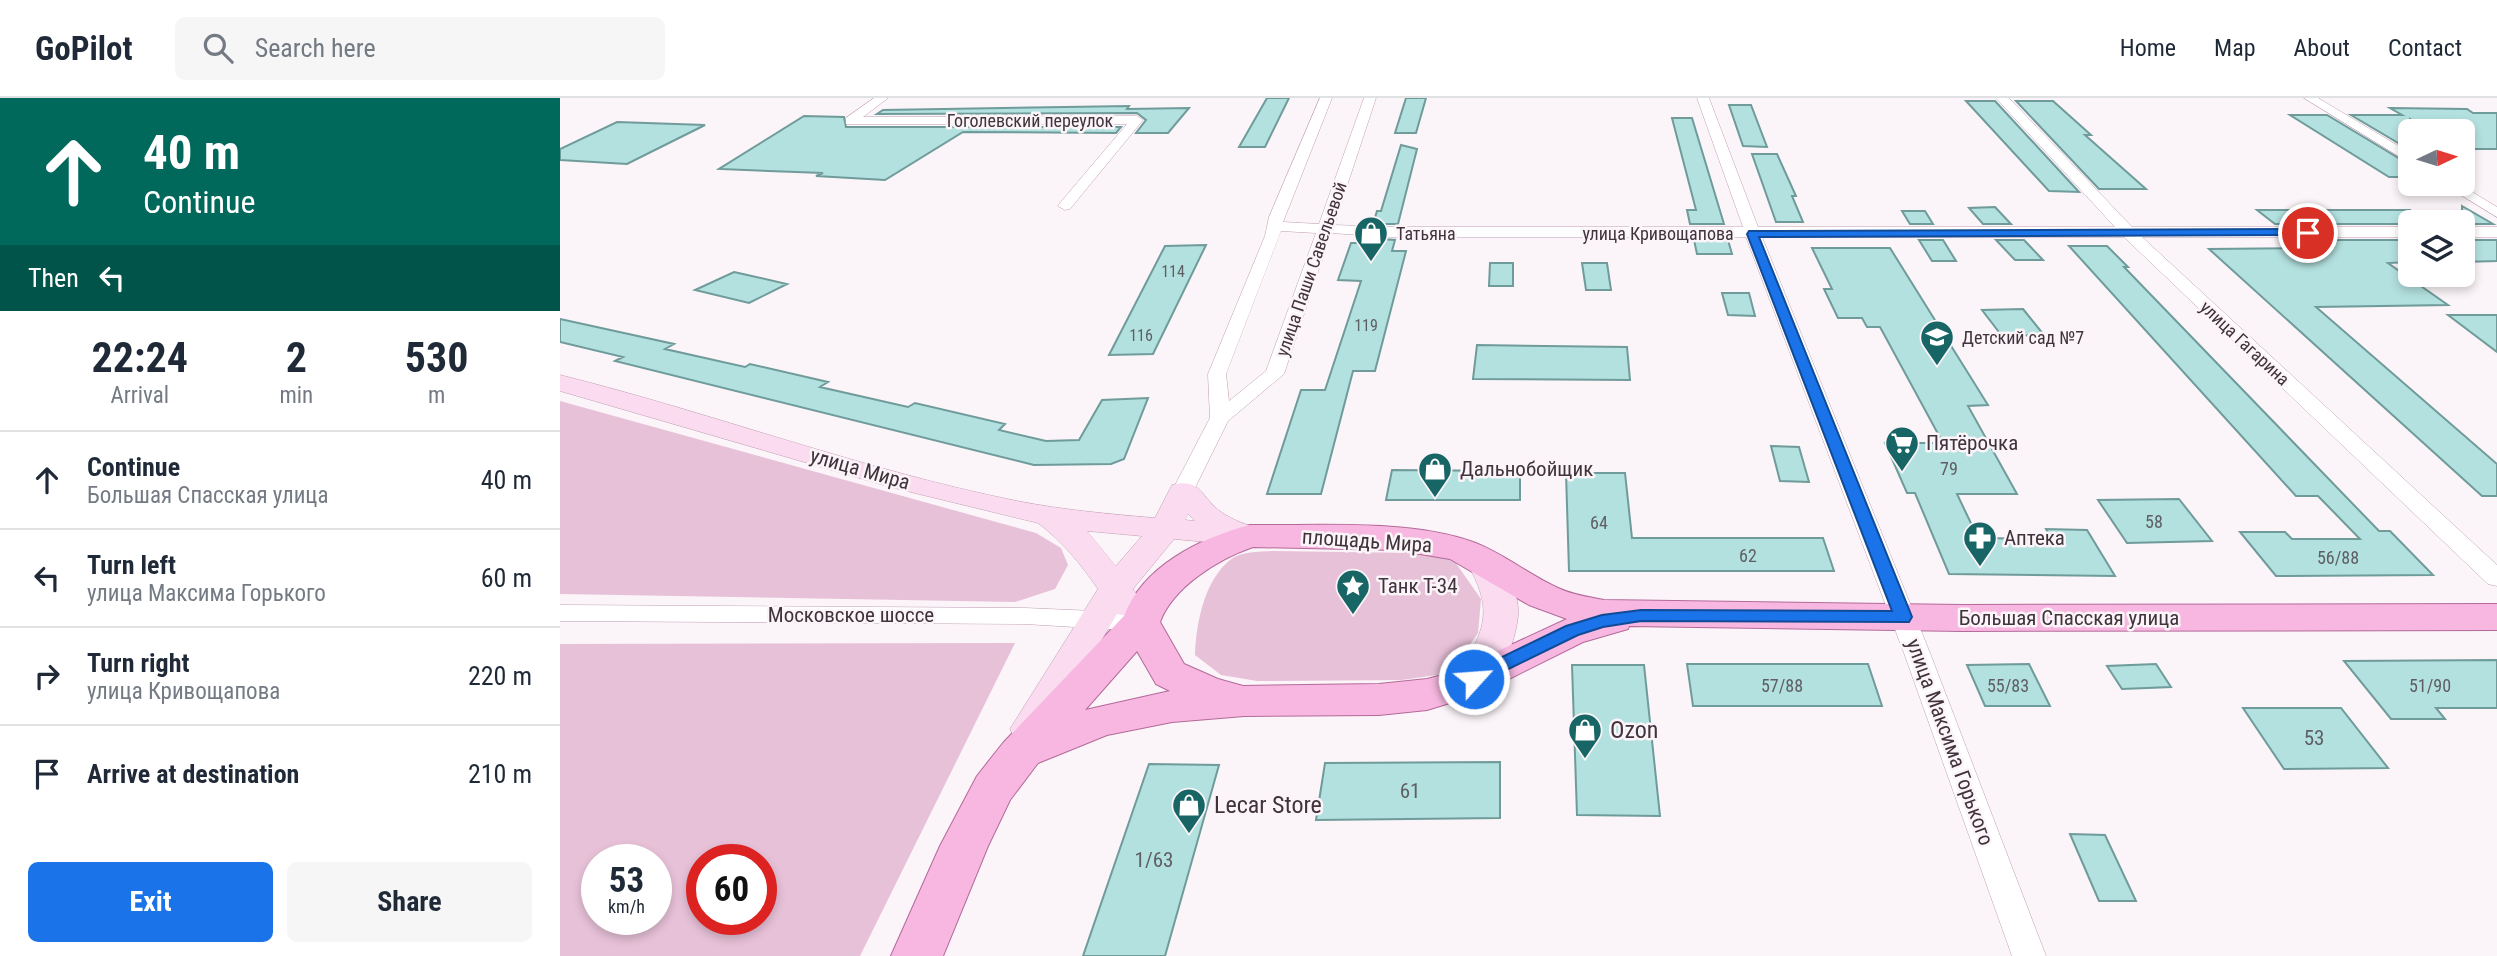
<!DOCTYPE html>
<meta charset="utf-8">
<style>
:root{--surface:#fff;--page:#f6f6f7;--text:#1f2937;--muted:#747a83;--line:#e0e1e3;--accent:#1a73e8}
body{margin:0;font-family:"Roboto Condensed",sans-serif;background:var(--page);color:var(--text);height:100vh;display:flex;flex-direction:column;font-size:26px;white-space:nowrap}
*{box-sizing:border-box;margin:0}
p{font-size:23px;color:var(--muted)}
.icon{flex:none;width:38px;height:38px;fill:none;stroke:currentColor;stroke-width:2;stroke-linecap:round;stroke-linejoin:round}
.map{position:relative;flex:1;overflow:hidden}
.drawer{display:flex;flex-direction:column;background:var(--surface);width:560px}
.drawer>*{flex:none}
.hud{background:#00695c;color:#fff;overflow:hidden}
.needle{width:46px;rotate:86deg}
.fabs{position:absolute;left:1838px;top:21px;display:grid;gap:14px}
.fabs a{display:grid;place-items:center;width:77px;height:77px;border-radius:10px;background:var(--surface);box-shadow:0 4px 10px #0003;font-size:35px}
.speed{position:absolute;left:21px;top:746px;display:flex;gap:14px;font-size:35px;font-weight:700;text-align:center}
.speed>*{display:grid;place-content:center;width:91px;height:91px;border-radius:50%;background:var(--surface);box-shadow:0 4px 10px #0003;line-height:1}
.speed small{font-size:18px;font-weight:400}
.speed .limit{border:10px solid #d22;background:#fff;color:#111}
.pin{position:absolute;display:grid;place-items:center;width:60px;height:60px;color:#fff;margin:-30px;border:4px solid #fff;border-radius:50%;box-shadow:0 2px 7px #0007}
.me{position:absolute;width:77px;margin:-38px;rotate:64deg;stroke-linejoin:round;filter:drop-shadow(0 0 5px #0008)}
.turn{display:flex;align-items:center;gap:24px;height:147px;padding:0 28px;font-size:32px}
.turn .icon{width:91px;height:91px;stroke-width:2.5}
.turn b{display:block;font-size:49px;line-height:60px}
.then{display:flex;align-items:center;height:66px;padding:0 28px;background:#0003;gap:14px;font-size:26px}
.eta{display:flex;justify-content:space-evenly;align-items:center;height:119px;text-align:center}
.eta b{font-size:42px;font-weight:700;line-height:49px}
.primary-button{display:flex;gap:14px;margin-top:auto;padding:14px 28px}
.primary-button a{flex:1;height:80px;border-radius:10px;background:var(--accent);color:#fff;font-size:28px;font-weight:700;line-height:80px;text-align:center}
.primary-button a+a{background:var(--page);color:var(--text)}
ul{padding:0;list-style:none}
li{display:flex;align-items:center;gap:21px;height:98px;padding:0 28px;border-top:2px solid var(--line)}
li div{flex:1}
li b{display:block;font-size:26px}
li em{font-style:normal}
header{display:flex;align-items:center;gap:42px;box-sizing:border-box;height:98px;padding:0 35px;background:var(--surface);border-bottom:2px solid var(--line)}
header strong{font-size:33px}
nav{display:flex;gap:38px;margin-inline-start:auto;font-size:24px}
.search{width:490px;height:63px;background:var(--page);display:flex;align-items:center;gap:18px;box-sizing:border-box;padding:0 24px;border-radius:10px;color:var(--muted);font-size:26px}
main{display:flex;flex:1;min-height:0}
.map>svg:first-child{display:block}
.green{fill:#e7c1d8;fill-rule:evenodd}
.building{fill:#b3e1df;stroke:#6f9b9a;stroke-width:2}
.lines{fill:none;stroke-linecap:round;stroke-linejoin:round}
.street-casing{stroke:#c09fb3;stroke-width:1}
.secondary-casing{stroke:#c09fb3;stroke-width:1}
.primary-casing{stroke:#b36a99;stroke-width:2}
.street{fill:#fff;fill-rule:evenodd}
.secondary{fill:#fbdbf0;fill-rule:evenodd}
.primary{fill:#f7b7e0;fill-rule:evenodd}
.route{fill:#1a73e8;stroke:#114b97;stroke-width:2}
.labels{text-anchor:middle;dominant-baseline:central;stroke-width:5;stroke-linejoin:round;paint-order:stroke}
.far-number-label{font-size:16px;fill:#5e5e64}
.far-street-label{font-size:18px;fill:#41333b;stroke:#fbf4f8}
.far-poi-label{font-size:18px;fill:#41333b;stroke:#fbf4f8;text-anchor:start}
.number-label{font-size:18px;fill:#5e5e64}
.poi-label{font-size:21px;fill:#41333b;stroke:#fbf4f8;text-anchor:start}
.street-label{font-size:21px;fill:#41333b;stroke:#fbf4f8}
.near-number-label{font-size:21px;fill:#5e5e64}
.near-poi-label{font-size:24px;fill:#41333b;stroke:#fbf4f8;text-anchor:start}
</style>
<header>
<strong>GoPilot</strong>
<div class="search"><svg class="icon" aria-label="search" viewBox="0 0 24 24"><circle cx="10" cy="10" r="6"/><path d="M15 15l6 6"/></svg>Search here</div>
<nav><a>Home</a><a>Map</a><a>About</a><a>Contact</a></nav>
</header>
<main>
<section class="drawer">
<div class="hud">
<div class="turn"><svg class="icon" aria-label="ahead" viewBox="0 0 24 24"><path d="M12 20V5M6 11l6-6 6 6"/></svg><div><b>40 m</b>Continue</div></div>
<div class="then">Then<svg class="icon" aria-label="left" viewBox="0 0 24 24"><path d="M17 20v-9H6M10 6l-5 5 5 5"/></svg></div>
</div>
<div class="eta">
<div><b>22:24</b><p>Arrival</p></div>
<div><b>2</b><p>min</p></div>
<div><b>530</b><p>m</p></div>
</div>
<ul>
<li><svg class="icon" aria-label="ahead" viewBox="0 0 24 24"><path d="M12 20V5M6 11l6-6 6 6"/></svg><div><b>Continue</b><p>Большая Спасская улица</p></div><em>40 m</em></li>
<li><svg class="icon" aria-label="left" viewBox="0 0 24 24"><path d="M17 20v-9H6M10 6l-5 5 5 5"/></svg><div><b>Turn left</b><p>улица Максима Горького</p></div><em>60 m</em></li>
<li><svg class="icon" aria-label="right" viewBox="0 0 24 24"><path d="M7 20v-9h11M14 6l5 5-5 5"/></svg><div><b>Turn right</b><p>улица Кривощапова</p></div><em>220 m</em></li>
<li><svg class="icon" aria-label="arrive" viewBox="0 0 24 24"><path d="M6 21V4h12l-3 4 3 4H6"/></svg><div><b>Arrive at destination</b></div><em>210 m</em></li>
</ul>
<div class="primary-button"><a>Exit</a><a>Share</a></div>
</section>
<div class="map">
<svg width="1937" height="858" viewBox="0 0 1937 858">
<rect width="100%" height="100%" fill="#fbf4f8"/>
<path class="green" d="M0 303 476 435 501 450 508 467 495 491 455 504 0 496Z
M712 453 855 455 893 461 921 501 918 535 890 575 842 582 697 583 661 577 635 557C636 526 644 483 670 462 681 453 699 454 712 453Z
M455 545 300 858H0V546ZM37 761H96V821H37ZM142 761H201V821H142Z"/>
<path class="building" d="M707 0H729L705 49H679Z
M846 0H866L856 35H835Z
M1406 3H1435L1519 94 1489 93Z
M1456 3H1493L1531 37H1525L1586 91H1539Z
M1169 7H1191L1207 49 1183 48Z
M569 8 567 11 629 10 608 35H576L586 22 577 15 317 16 323 12Z
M1830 10 1907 11 1913 15H1937V51H1902V33H1871L1850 21V52L1791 17H1842Z
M1730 17H1767L1850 67V79H1829Z
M244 18 284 19 286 29H561L556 35 403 34 325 82 256 78 263 75 159 71Z
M1112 20H1132L1164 126H1130L1127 112H1136Z
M57 24 145 27 67 66 0 62V51Z
M841 47 857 51 838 126H813L817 113H821Z
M1192 56H1217L1236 98H1232L1243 124H1216Z
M1902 108 1933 126H1902Z
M1435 109 1451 126H1423L1409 110Z
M1697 112H1850V126H1715Z
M1342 113H1365L1373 126H1350Z
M808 140 835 142 832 153H846L815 273H793L761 396H707L741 292H765L801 183 778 182 791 145H807Z
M1134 142H1168L1172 156H1137Z
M1359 142H1383L1396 163H1372Z
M1436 142H1464L1483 162H1455Z
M1735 142H1850V164L1828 165 1888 207 1756 209 1937 366V398H1922L1649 151 1746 150Z
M1902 142H1937V163L1902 164Z
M646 147 593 256 549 257 605 148Z
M1509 148H1547L1568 169H1564L1819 433H1830L1873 477 1716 478 1680 434H1725L1732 441H1800L1758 398H1736Z
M1252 150H1330L1428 307 1408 308 1457 396H1397L1418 440 1491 441 1486 431 1527 432 1555 478 1389 476 1355 395H1347L1325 345H1383L1320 229H1307L1302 220H1278L1264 191H1272Z
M930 165H953V188H929Z
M1022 165H1047L1051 192H1026Z
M174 174 227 186 189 205 135 192Z
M1162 195H1189L1195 218 1168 217Z
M1463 211 1484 237 1442 238 1422 212Z
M1888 217H1937V254Z
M0 221 114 246 105 251 185 269 190 266 268 284 260 289 348 309 355 305 445 326 439 332 486 343 519 342 542 302 588 300 564 361 551 366 474 367 55 263 63 259 0 244Z
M917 247 1067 249 1070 282 913 281Z
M1211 348 1239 349 1249 384 1220 383Z
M832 372 960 373V402H826Z
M1006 375H1065L1072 440H1263L1274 473H1009Z
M1619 401 1652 443 1567 445 1538 402Z
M1937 562V610H1876L1885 621H1831L1784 563Z
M1127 566H1308L1322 608H1133Z
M1469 566 1490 608H1425L1407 567Z
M1596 566 1611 589 1562 591 1547 568Z
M1012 567H1084L1100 718 1017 717Z
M1683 610H1781L1828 670 1724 671Z
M940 664V720L756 722 765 665Z
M589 666 659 667 605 858H523Z
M1510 736 1545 737 1576 803H1539Z"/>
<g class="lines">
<g class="street-casing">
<path id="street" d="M314 0H328L303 19 577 18 583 22 510 111 505 112 498 108 500 105 567 26H286V20Z
M760 0H772L723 124 759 126 804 0H816L774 127 831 129H1183L1137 0H1149L1198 129H1555L1436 0H1449L1572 129H1850V139H1582L1937 467V488L1928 486 1564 139H1202L1370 555 1486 858H1452L1344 555 1186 139H831L771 135 724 276 668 323 631 398H615L612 393 650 320 648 276 705 138 709 119ZM721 133 756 135 706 273 669 303 666 276Z
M1744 0H1758L1850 55V65Z
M1883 86H1899L1937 109V119Z
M1902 129H1937V139H1902Z
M0 507 465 510 581 515 590 518 594 524 590 530 581 533 465 526 0 523Z"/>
</g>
<g class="secondary-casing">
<path id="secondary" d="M0 277C153 315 302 372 457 403 503 412 549 416 595 420L612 387C641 379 642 401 661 414 672 422 689 428 701 431L706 438 701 445 690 448 614 441 573 491 584 507 579 515 567 518 557 516 483 641 469 646 455 641 450 631 538 491C520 465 503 444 478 425L330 389 0 293ZM628 416 635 423 625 422ZM527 433 582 438 556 468Z
M921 452 933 455C944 472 956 488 958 509 960 530 944 577 927 590 919 596 909 593 901 590L896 581C923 533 937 515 905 462L909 455Z"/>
</g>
<g class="primary-casing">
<path id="primary" d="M690 427C758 428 850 421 913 444 943 455 969 477 998 490 1013 497 1028 499 1044 502L1402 507 1937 506V532L1402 533 1069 528 1068 531 1023 544 919 596 867 612 819 617 684 618 612 624 547 637 478 665 450 702 428 748 383 858H331L380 748 417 678 443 645 564 518C583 468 640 440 690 427ZM693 449 836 452 890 461 969 507 1007 521 890 575 867 581 819 586 683 588 658 581 624 566 600 524C613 489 658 461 693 449ZM577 553 596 586 610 593 525 612Z"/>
</g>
<use href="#street" class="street"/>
<use href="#secondary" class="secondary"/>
<use href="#primary" class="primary"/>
</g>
<path class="route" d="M1748 131 1751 132V137L1199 139 1352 519 1349 524 1081 523 1043 529 1018 537 920 585H907L904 581 907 576 1006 528 1042 517 1081 512 1332 513 1187 136 1189 133Z"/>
<defs>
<g id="shop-pin" transform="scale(1.75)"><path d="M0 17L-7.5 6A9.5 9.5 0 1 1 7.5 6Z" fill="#176564" stroke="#fbf4f8"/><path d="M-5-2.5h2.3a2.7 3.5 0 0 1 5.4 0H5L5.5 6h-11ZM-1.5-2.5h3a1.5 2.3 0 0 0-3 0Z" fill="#fff"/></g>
<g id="school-pin" transform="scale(1.75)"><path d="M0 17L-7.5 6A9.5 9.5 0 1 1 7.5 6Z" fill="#176564" stroke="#fbf4f8"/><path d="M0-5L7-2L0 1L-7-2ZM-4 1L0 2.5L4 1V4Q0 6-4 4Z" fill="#fff"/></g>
<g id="supermarket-pin" transform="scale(1.75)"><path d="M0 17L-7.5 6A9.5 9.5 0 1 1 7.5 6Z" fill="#176564" stroke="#fbf4f8"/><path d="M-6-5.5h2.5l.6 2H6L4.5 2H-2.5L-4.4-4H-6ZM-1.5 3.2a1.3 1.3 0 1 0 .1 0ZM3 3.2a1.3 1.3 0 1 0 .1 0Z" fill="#fff"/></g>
<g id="pharmacy-pin" transform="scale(1.75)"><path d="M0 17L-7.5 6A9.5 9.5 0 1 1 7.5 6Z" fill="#176564" stroke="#fbf4f8"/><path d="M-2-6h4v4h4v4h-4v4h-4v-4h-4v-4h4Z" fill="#fff"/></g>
<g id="sight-pin" transform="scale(1.75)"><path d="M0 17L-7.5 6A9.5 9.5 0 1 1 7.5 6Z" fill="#176564" stroke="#fbf4f8"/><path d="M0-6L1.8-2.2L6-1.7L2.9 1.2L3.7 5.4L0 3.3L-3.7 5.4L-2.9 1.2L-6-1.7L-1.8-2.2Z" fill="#fff"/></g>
</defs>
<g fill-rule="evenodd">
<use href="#shop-pin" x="811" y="135"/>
<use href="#school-pin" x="1377" y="239"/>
<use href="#supermarket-pin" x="1342" y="345"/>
<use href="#shop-pin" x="875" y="371"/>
<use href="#pharmacy-pin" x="1420" y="440"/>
<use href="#sight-pin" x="793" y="488"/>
<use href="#shop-pin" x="1025" y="632"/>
<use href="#shop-pin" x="629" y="707"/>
</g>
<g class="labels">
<g class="far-number-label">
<text x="613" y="173">114</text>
<text x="806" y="227">119</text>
<text x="581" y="237">116</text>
</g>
<g class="far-street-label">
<text x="470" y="22">Гоголевский переулок</text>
<text x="1098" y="135">улица Кривощапова</text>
<text transform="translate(751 171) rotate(-71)">улица Паши Савельевой</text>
<text transform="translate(1685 245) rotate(43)">улица Гагарина</text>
</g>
<g class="far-poi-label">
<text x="836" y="135">Татьяна</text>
<text x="1402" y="239">Детский сад №7</text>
</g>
<g class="number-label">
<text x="1389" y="370">79</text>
<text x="1594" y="423">58</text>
<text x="1039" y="424">64</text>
<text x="1188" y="457">62</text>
<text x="1778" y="459">56/88</text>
<text x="1222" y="587">57/88</text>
<text x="1448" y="587">55/83</text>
<text x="1870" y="587">51/90</text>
</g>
<g class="poi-label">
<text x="1366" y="345">Пятёрочка</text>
<text x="900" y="371">Дальнобойщик</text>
<text x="1444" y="440">Аптека</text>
<text x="818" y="488">Танк Т-34</text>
</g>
<g class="street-label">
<text transform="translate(300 371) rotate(16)">улица Мира</text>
<text transform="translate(807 443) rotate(4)">площадь Мира</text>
<text x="291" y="517">Московское шоссе</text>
<text x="1509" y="520">Большая Спасская улица</text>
<text transform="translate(1390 644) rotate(70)">улица Максима Горького</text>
</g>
<g class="near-number-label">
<text x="1754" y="640">53</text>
<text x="850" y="693">61</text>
<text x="594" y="762">1/63</text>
</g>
<g class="near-poi-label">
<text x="1050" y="632">Ozon</text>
<text x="654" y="707">Lecar Store</text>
</g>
</g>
</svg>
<div class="fabs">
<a><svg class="needle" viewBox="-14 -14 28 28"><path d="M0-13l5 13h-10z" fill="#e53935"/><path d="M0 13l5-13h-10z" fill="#747a83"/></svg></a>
<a><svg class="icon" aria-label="layers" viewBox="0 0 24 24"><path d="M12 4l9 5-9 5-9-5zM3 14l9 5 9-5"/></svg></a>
</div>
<div class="speed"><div>53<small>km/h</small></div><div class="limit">60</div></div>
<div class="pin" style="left:1748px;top:135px;background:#d93025"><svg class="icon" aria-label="arrive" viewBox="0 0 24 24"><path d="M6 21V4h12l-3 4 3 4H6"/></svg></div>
<svg class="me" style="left:914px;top:581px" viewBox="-20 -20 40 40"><circle r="17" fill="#1a73e8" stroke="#fff" stroke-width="3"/><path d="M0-11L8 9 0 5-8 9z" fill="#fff"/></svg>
</div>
</main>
